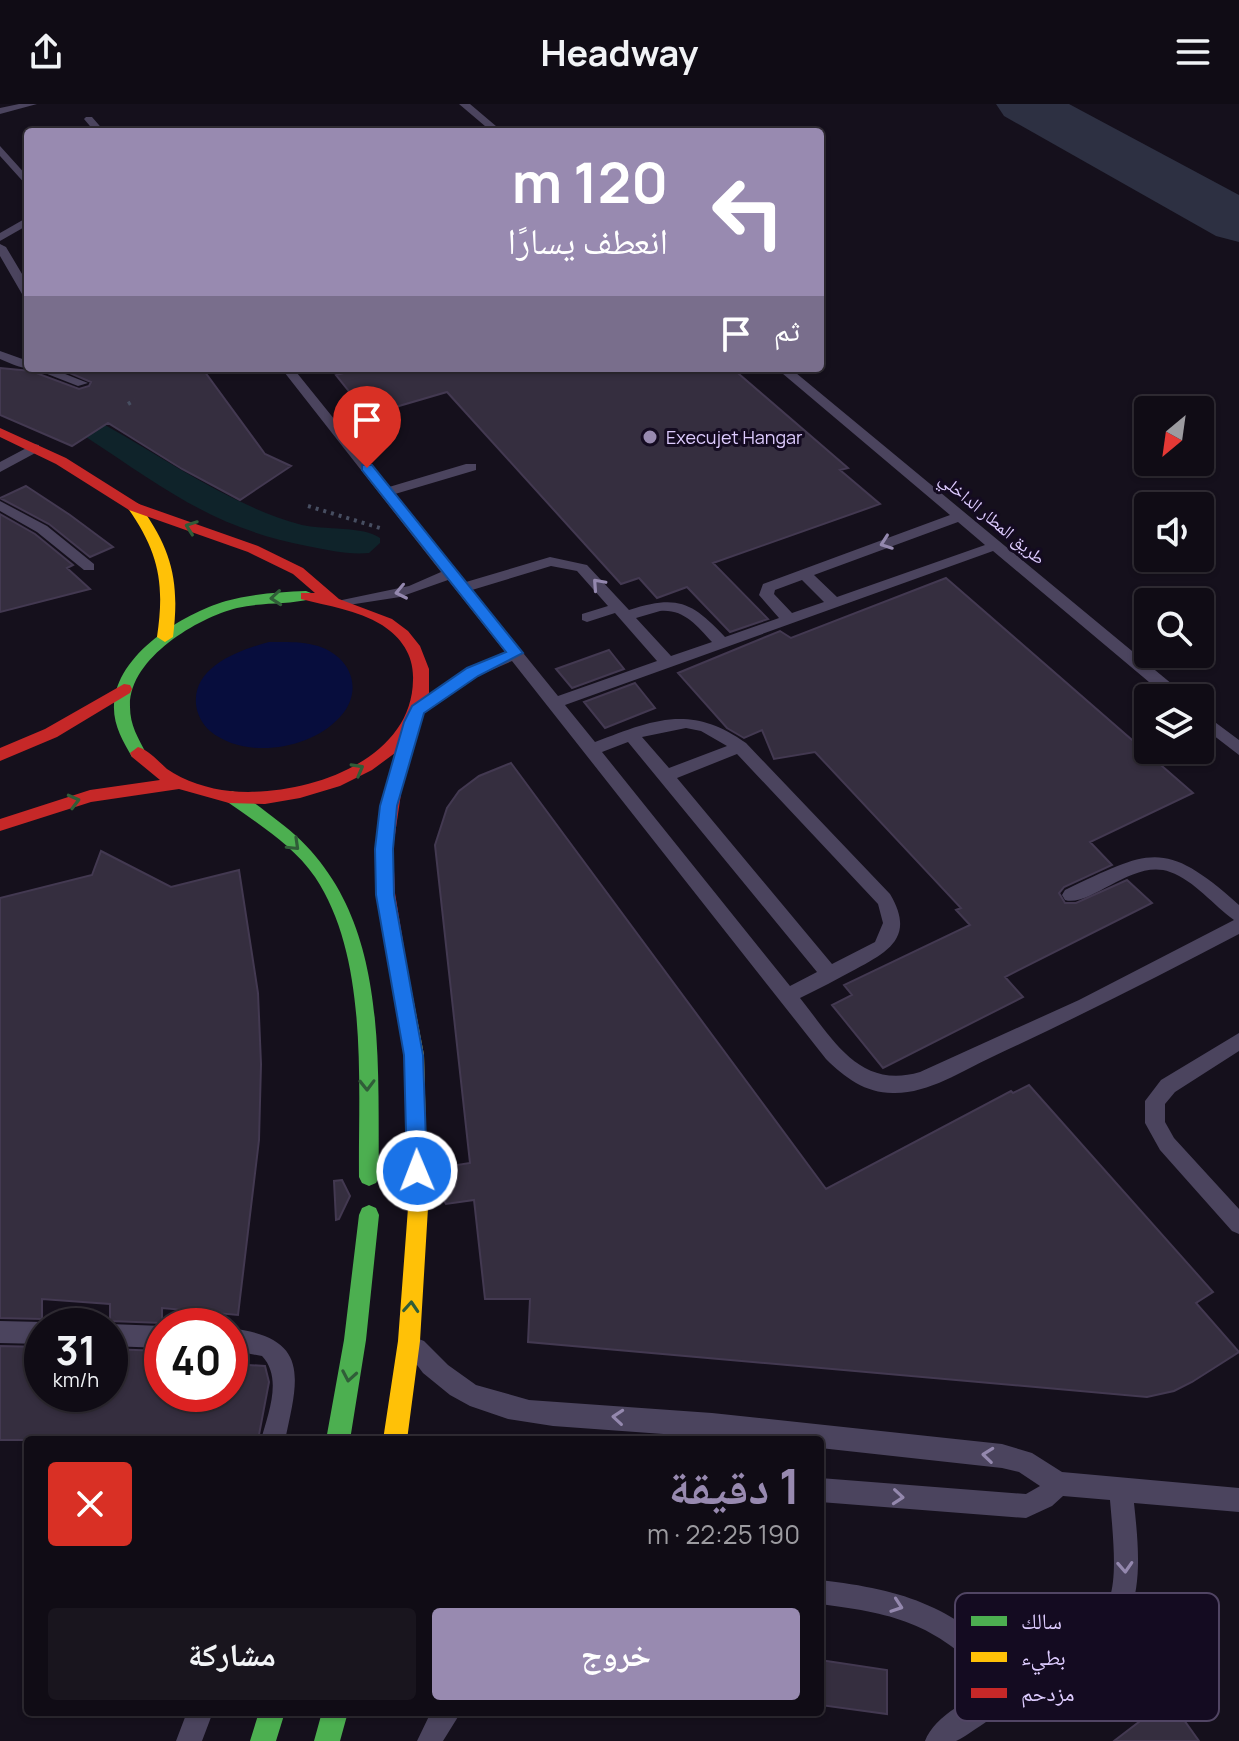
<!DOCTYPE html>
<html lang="ar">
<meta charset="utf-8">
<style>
:root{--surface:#100c15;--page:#19151e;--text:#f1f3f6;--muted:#9c9ba0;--line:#302c34;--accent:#988ab0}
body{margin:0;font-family:Manrope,"Noto Naskh Arabic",sans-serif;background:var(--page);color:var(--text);direction:rtl;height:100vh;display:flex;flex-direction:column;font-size:30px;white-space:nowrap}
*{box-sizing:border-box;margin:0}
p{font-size:26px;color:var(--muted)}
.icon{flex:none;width:44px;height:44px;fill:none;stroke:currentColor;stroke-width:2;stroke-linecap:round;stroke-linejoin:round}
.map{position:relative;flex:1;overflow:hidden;direction:ltr}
.drawer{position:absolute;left:24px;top:1332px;width:800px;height:280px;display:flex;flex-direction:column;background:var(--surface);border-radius:8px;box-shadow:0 2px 6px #0004,0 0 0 2px var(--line);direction:rtl}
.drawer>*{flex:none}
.banner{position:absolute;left:24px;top:24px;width:800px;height:244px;border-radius:8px;box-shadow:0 2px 6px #0004,0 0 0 2px var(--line);direction:rtl;background:#988ab0;color:#fff;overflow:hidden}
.needle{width:52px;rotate:209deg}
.buttons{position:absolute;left:1134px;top:292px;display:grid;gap:16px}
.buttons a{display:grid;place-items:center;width:80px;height:80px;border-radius:8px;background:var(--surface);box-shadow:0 2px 6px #0004,0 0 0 2px var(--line);font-size:40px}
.speed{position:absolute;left:24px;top:1204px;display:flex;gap:16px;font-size:40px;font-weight:700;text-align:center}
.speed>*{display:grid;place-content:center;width:104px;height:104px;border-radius:50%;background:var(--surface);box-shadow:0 2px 6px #0004,0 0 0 2px var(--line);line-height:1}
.speed small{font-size:20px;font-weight:400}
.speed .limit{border:12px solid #d22;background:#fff;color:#111}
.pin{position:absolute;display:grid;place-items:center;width:68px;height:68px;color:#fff;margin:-82px -34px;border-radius:50% 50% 50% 0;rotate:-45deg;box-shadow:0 0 8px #0007}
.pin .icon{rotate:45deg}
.me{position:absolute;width:88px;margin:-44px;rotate:359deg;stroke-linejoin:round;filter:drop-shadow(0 0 6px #0008)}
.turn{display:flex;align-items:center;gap:28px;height:168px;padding:0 24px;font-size:36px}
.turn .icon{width:104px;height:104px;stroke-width:2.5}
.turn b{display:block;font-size:56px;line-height:68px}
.then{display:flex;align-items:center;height:76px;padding:0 24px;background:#0003;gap:16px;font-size:30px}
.round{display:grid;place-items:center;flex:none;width:84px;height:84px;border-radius:8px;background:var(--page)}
.head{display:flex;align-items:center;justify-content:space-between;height:136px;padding:0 24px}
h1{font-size:48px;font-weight:700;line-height:60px;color:var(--accent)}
.primary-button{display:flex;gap:16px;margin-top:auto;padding:16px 24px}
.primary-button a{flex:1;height:92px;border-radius:8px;background:var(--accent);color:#fff;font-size:32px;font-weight:700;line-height:92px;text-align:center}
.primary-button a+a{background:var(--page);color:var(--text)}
header{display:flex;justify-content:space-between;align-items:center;height:104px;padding:0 24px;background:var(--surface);font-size:36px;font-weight:700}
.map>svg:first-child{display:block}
.green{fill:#0f232a}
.water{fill:#070d3d}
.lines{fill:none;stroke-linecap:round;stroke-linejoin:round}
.taxiway{fill:#2d3042;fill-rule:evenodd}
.building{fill:#352e3f;stroke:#433951;stroke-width:2}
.path{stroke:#474e61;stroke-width:4;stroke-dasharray:3 5;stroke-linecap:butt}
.lane{fill:#4b445e;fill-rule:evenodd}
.fast{fill:#4caf50;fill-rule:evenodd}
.slow{fill:#ffc107;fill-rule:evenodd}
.jam{fill:#c62828;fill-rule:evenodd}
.oneway{stroke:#305d38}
.oneway2{stroke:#9488ae}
.route{fill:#1a73e8;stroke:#114b97;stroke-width:2}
.poi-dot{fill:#988ab0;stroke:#140b21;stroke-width:3}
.labels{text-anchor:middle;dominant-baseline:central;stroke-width:6;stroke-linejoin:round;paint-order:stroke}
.far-poi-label{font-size:18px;fill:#deccff;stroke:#140b21;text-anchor:start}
.far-street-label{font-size:18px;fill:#deccff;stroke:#140b21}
.key{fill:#140b21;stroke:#514564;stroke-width:2}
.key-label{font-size:22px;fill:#deccff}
</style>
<header><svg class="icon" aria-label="menu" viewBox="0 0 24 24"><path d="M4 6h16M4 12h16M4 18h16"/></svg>Headway<svg class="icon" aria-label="share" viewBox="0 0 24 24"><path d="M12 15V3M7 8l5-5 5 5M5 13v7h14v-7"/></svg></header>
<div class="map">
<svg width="1239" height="1637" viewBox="0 0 1239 1637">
<rect width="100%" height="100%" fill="#15101c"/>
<path class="green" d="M105 321C168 356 231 402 302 421 323 426 364 422 380 434V439L369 449C349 451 327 446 307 442 213 424 164 384 86 333Z"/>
<path class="water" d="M269 538C286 538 302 537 318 542 352 553 364 587 340 613 310 646 245 656 210 627 202 620 197 610 196 600 193 562 240 546 269 538Z"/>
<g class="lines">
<path class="taxiway" d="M996 0H1069L1239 91V138L1216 132 1004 12Z"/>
</g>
<path class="building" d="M0 264 31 267 79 285 89 282 91 278 58 264H202L265 350 291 362 240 396 182 365 108 319 72 342 0 311Z
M363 264H732L848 364 840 366 880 400 713 459 768 515 730 528 687 483 657 494 639 474 621 480 447 288 368 311 336 271Z
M26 382 70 411 113 443 90 453 49 420 0 394Z
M0 410 35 430 73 461 67 464 90 485 0 508Z
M946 474 1193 689 1090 738 1112 761 1064 783 1059 789 1065 799H1076L1127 776 1152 799 1005 873 1023 893 883 964 832 901 852 891 844 881 970 821 956 806 961 804 815 648 774 655 762 626 744 634 727 624 678 569 780 527 791 534Z
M609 546 624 565 572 584 556 565Z
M635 579 655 604 605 624 584 598Z
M511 659 826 1085 1011 987 1013 989 1029 981 1213 1188 1196 1199 1239 1248 1192 1278 1174 1287 1147 1293 528 1238 530 1195H485L474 1096 446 1100 437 1085 445 1063 470 1059 435 741 447 704 459 687 479 672Z
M101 747 171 783 239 766 258 889 261 960 259 1036 238 1211 162 1204V1219L110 1217V1200L42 1195V1215L0 1214V794L92 771Z
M342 1076 350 1092 339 1115 336 1116 334 1077Z
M0 1242 42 1243V1290H110V1245L162 1247V1290H230V1260L265 1262 269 1278 258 1336H0Z
M820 1556 887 1566V1610L820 1601Z
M1169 1595 1199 1637H1114Z"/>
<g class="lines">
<path class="path" d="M128 300 135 296
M308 402 380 424"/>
<path class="lane" d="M19 0H37L0 10V4Z
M459 0H470L503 28H492Z
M86 13H92L105 28H95L84 15Z
M0 42 28 73V83L0 52Z
M28 113V121L0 137V129Z
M0 140 6 143 28 180V193L22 190 0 152Z
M0 247 28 257V264H31C21 265 10 259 0 255Z
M32 264H50L88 279 78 282Z
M281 264H293L389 383 466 360H476V366L395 390 466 478 550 453 587 461 629 506C677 491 691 497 725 533L779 514 759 491 763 480 950 411 776 264H790L1184 590 1186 594H1168L993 447 565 601 595 638C652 616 691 599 746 639L890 790C915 832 890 847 856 865 837 875 819 885 800 894 833 935 859 986 920 968L1079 896 1234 816C1213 801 1195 777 1170 768 1133 754 1090 804 1065 796L1062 791 1065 786C1150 746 1164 734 1239 801V830C1157 873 1076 914 992 953 962 967 929 989 895 989 867 990 845 974 826 955L512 557 478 572 426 608H414L412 604 414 600 468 564 505 548 448 476 400 493 342 502V496L409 482 441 468ZM958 418 985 441 837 493 814 471ZM551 462 577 467 608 502 582 510V516L587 518 615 509 657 557 558 592 472 486ZM802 476 824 498 792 509 774 490 775 486ZM660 507C684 505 696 521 712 538L671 552 636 514ZM686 624 701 627 727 642 669 664 642 633ZM628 638 817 868 790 882 602 648ZM737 650 878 800 883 819 875 838 832 860 677 674Z
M34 340 39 341V347L0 368V358Z
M0 397 47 422 94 460V466H84L37 428 0 407Z
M1200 607 1239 636V651L1200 621Z
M1239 929V947L1175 988 1165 1000V1018L1174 1034 1239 1105V1130L1232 1127 1160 1046 1145 1019V997L1161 976Z
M0 1217 42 1218 50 1222H42V1240L0 1239Z
M110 1220 162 1222V1244L110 1242V1222H106Z
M230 1224C310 1234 299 1272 285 1336H261C268 1310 283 1274 262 1252L230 1246Z
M416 1234 424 1237 448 1261 476 1281 529 1296 712 1309 1002 1340 1032 1349 1062 1368 1239 1384V1408L1134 1399C1140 1456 1147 1519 1093 1556 1070 1572 1042 1583 1017 1597 1005 1604 963 1635 956 1637 947 1637 934 1637 925 1637 935 1611 972 1594 995 1581 937 1521 900 1510 820 1500V1476C907 1486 956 1503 1018 1568 1118 1517 1120 1508 1110 1396L1063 1392 1052 1402 1026 1414 820 1398V1374L1026 1390 1040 1382 1019 1368 1002 1364 820 1344V1336H746L553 1322 508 1315 470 1302 450 1291 423 1269 405 1245 408 1237Z
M187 1608H213L202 1637H176Z
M431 1608H461L443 1637H417Z"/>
<path class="fast" d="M306 487 311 489V495C287 501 262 498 237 504 197 514 128 555 130 603 130 621 138 634 146 649L144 653H132C123 637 113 621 114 601 116 550 183 510 226 497 252 490 279 488 306 487Z
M232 687C248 692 264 707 278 717 391 801 377 947 379 1073L376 1079 369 1082 362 1079 359 1073C358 979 369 854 315 773 293 741 257 719 226 697L224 693Z
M369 1101 376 1104 379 1111 366 1236 350 1336H326L344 1236 359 1111 362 1104Z
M259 1608H285L276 1637H250Z
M322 1608H348L340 1637H314Z"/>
<path class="slow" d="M134 399 139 400C172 446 180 477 173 533L165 538 157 533C165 479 159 448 127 403Z
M398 855 405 857 407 862 424 951 427 1067 424 1073 417 1076 410 1073 407 1067 404 951 389 862 391 857Z
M418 1095 425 1097 428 1104 420 1237 407 1336H383L398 1237 408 1104 411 1097Z"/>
<path class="jam" d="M0 324 66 354 139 400 258 442 303 464 339 495 392 515 408 527 420 542 429 565V589L417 621 402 683 393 744 395 789 407 862 405 867H391L389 862C374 777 371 733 395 649L372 666 340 682 300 694 265 700 229 699 179 685 91 698 0 727V715L90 686 160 676 132 653 130 649 138 643C150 647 158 657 167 665 184 677 209 685 230 687 299 694 412 660 413 576 414 552 402 534 382 521 357 506 328 502 301 495V489H315L293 470 248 448 129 406 56 360 0 333Z
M124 580 130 581 132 585 130 589 57 633 0 657V644L45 625Z"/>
</g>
<defs><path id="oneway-chevron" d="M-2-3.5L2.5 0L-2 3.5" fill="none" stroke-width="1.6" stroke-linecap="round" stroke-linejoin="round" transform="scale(2)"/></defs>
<g class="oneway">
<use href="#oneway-chevron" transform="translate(191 423) rotate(-160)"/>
<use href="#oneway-chevron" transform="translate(276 494) rotate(175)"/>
<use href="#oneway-chevron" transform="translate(358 665) rotate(-29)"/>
<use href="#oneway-chevron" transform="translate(74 697) rotate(-15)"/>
<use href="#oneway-chevron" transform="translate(294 741) rotate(44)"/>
<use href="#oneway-chevron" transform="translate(367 981) rotate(89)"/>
<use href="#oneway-chevron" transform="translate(411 1203) rotate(-86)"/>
<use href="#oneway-chevron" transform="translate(349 1272) rotate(100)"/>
</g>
<g class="oneway2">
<use href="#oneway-chevron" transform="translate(886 439) rotate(160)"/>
<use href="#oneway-chevron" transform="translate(598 480) rotate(-132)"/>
<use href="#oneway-chevron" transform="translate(401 488) rotate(168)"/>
<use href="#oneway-chevron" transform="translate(618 1313) rotate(-175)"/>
<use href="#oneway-chevron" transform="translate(988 1351) rotate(-174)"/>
<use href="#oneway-chevron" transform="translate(898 1393) rotate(5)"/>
<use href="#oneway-chevron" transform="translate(1125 1463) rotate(87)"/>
<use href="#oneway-chevron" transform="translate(897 1502) rotate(19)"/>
</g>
<path class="route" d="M362 361H372L523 549 478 572 424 609 397 702 393 745 394 791 423 951 427 1067 424 1073 417 1076 410 1073 407 1067 404 951 376 791 375 745 380 702 404 618 412 602 467 564 506 548 362 366Z"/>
<circle class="poi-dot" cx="650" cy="333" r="8"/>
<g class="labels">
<g class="far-poi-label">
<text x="666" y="333">Execujet Hangar</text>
</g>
<g class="far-street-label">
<text transform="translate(993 414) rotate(40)">طريق المطار الداخلي</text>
</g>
</g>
<rect x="955" y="1489" width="264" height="128" rx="12" class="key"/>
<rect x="971" y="1512" width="36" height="10" fill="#4caf50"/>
<rect x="971" y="1548" width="36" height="10" fill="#ffc107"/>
<rect x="971" y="1584" width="36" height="10" fill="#c62828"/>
<g class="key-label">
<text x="1021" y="1525">سالك</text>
<text x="1021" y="1561">بطيء</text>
<text x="1021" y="1597">مزدحم</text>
</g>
</svg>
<div class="buttons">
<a><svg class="needle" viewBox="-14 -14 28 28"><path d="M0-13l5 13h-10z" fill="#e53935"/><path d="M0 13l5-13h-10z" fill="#9c9ba0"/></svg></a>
<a><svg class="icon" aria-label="sound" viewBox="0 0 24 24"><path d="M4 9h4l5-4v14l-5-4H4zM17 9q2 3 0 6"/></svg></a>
<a><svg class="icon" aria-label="search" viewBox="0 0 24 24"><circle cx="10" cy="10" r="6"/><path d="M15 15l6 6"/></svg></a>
<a><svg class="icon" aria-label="layers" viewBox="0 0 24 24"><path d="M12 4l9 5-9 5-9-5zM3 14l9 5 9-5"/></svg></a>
</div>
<div class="speed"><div>31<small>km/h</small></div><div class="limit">40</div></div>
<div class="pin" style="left:367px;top:364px;background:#d93025"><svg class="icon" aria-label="arrive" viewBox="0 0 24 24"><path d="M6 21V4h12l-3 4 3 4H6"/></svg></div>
<svg class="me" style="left:417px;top:1067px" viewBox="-20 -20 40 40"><circle r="17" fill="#1a73e8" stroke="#fff" stroke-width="3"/><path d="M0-11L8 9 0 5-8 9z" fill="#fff"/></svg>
<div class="banner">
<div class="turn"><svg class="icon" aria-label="left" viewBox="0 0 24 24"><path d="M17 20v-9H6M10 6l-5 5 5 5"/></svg><div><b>120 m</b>انعطف يسارًا</div></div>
<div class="then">ثم<svg class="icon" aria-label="arrive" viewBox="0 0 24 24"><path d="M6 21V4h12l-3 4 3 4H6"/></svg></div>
</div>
<section class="drawer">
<div class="head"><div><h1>1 دقيقة</h1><p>190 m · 22:25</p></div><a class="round" style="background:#d93025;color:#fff"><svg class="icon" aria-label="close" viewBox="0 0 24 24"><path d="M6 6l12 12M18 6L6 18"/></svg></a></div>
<div class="primary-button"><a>خروج</a><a>مشاركة</a></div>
</section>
</div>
